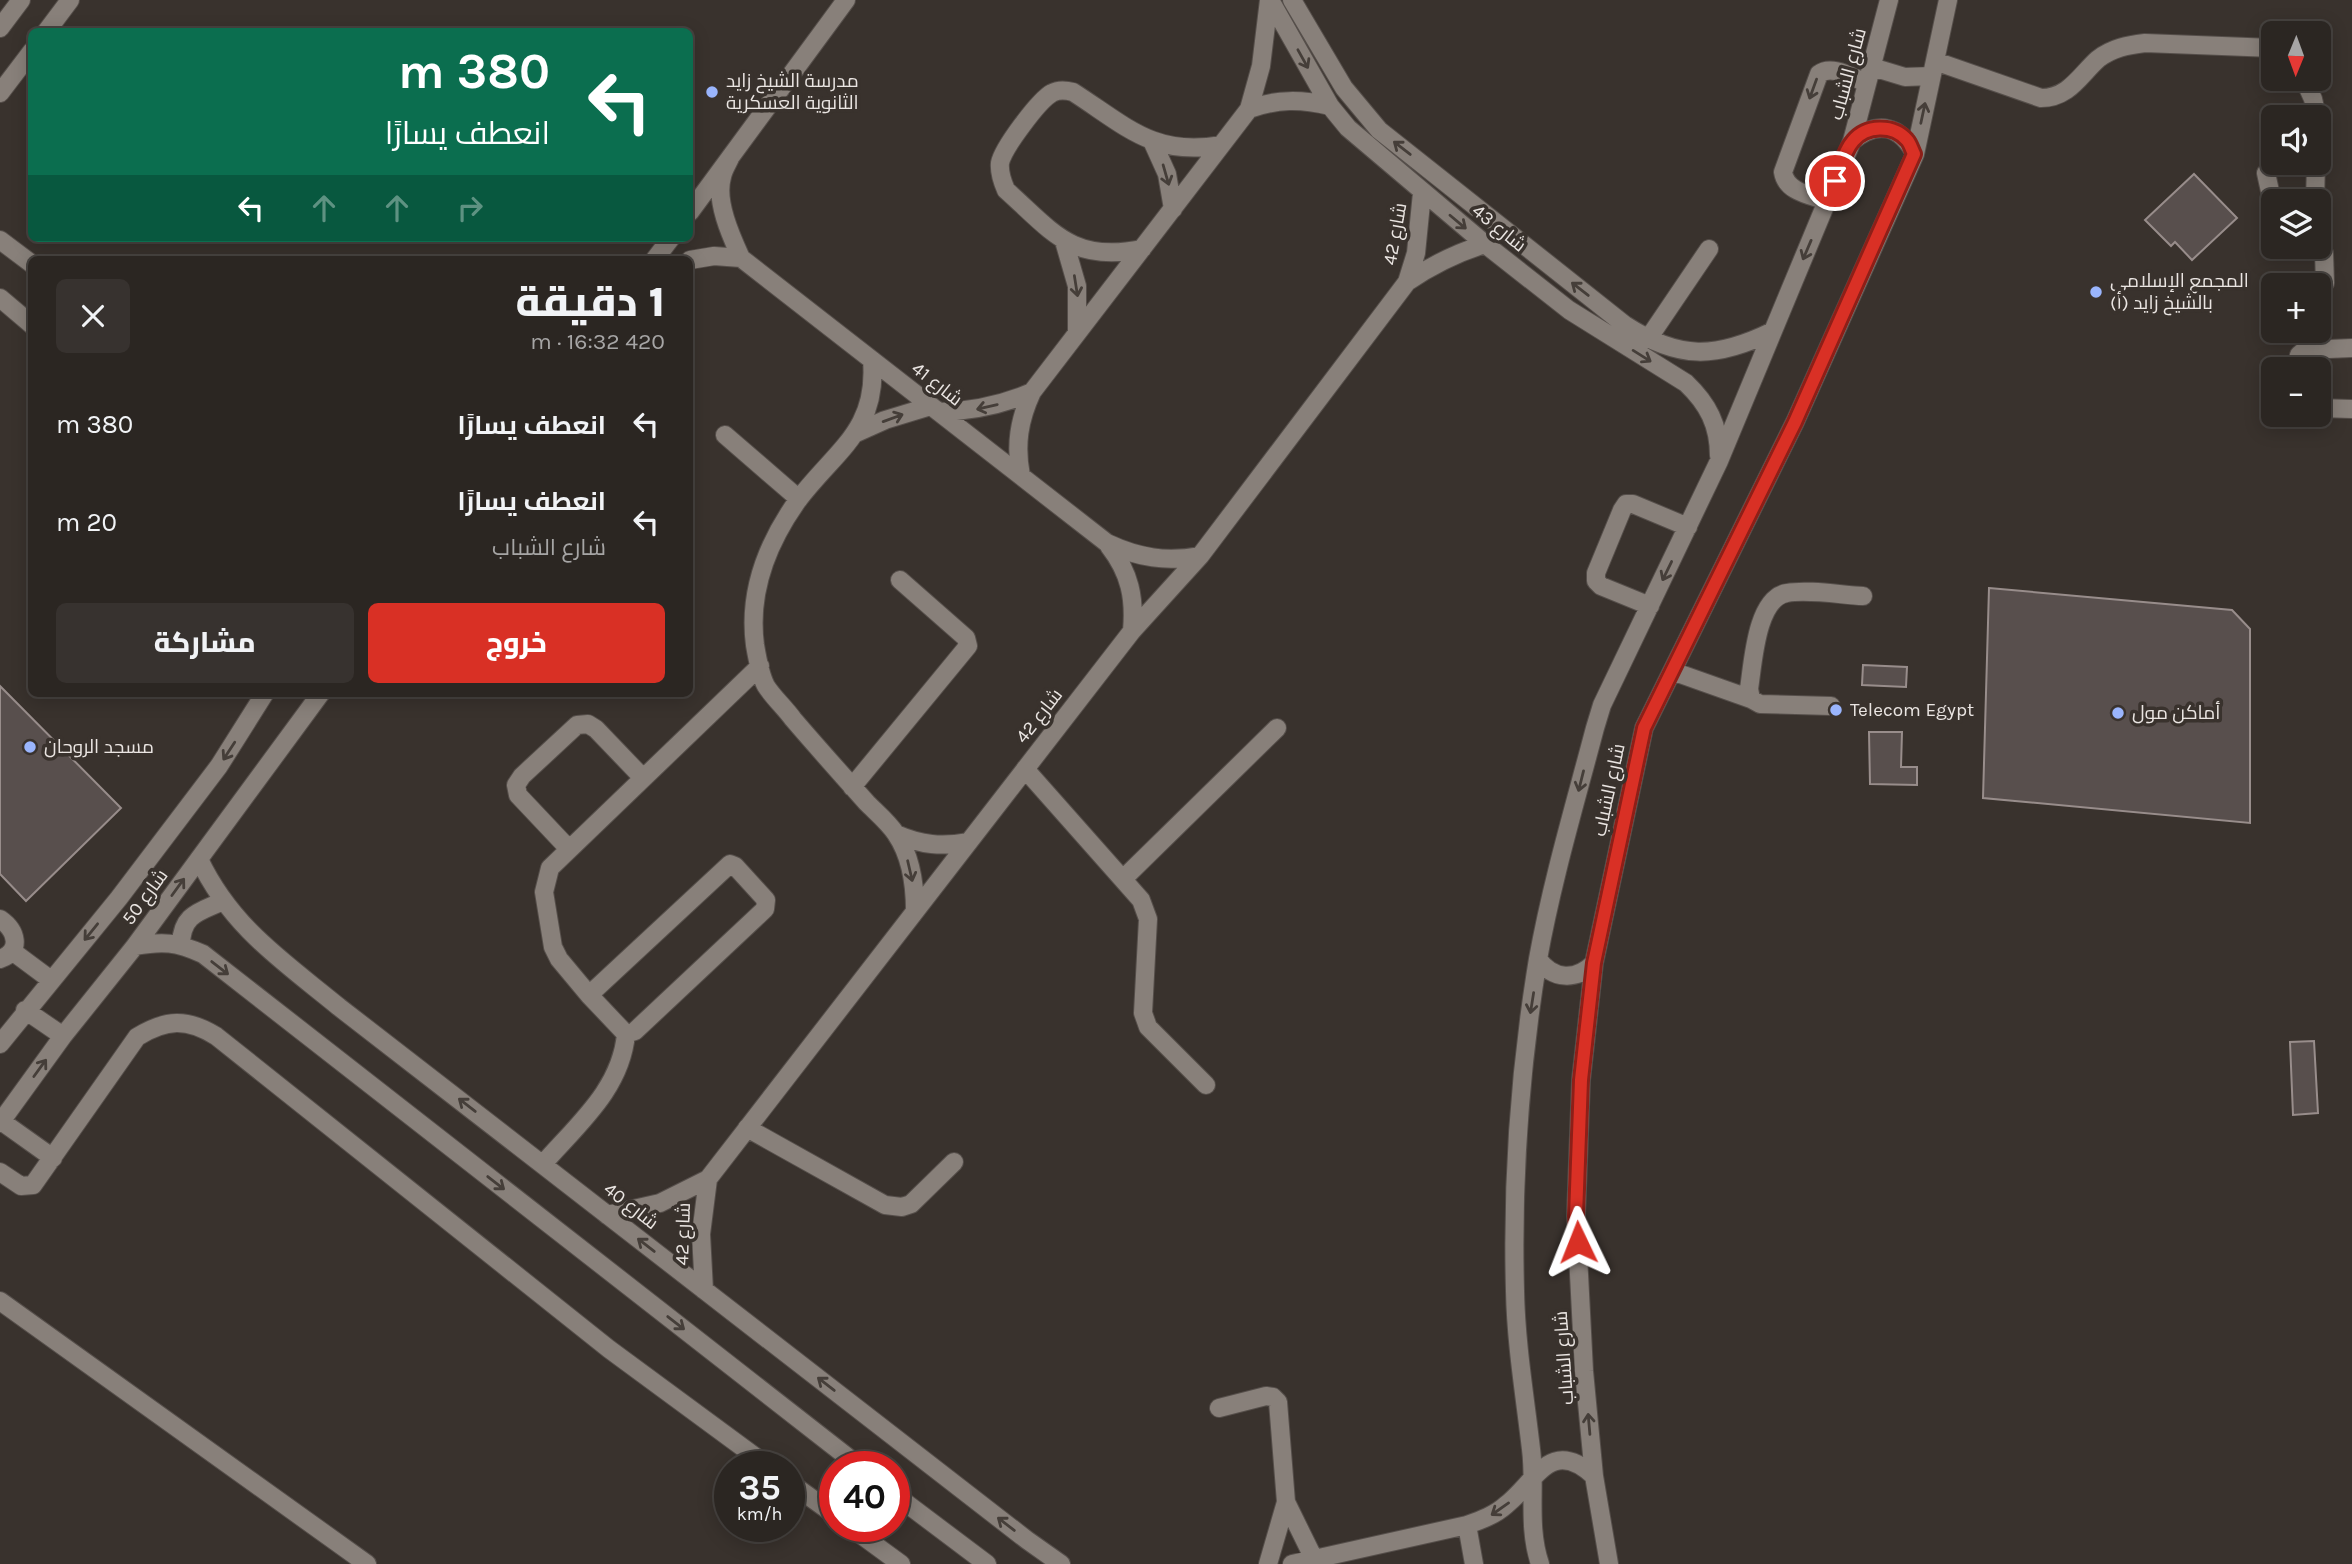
<!DOCTYPE html>
<html lang="ar">
<meta charset="utf-8">
<style>
:root{--surface:#2b2622;--page:#37322f;--text:#f1f3f6;--muted:#a6a5a5;--line:#474340;--accent:#d93025}
body{margin:0;font-family:Karla,Cairo,sans-serif;background:var(--page);color:var(--text);direction:rtl;height:100vh;display:flex;flex-direction:column;font-size:26px;white-space:nowrap}
*{box-sizing:border-box;margin:0}
p{font-size:23px;color:var(--muted)}
.icon{flex:none;width:38px;height:38px;fill:none;stroke:currentColor;stroke-width:2;stroke-linecap:round;stroke-linejoin:round}
.map{position:relative;flex:1;overflow:hidden;direction:ltr}
.details{position:absolute;left:28px;top:256px;width:665px;height:441px;display:flex;flex-direction:column;background:var(--surface);border-radius:10px;box-shadow:0 4px 18px #0003,0 0 0 2px var(--line);direction:rtl}
.details>*{flex:none}
.hud{position:absolute;left:28px;top:28px;width:665px;height:214px;border-radius:10px;box-shadow:0 4px 18px #0003,0 0 0 2px var(--line);direction:rtl;background:#0b6e4f;color:#fff;overflow:hidden}
.needle{width:46px;rotate:181deg}
.controls{position:absolute;left:2261px;top:21px;display:grid;gap:14px}
.controls a{display:grid;place-items:center;width:70px;height:70px;border-radius:10px;background:var(--surface);box-shadow:0 4px 18px #0003,0 0 0 2px var(--line);font-size:35px}
.speed{position:absolute;left:714px;top:1451px;display:flex;gap:14px;font-size:35px;font-weight:700;text-align:center}
.speed>*{display:grid;place-content:center;width:91px;height:91px;border-radius:50%;background:var(--surface);box-shadow:0 4px 18px #0003,0 0 0 2px var(--line);line-height:1}
.speed small{font-size:18px;font-weight:400}
.speed .limit{border:10px solid #d22;background:#fff;color:#111}
.pin{position:absolute;display:grid;place-items:center;width:60px;height:60px;color:#fff;margin:-30px;border:4px solid #fff;border-radius:50%;box-shadow:0 2px 7px #0007}
.me{position:absolute;width:77px;margin:-38px;rotate:358deg;stroke-linejoin:round;filter:drop-shadow(0 0 5px #0008)}
.turn{display:flex;align-items:center;gap:24px;height:147px;padding:0 28px;font-size:32px}
.turn .icon{width:91px;height:91px;stroke-width:2.5}
.turn b{display:block;font-size:49px;line-height:60px}
.lanes{display:flex;align-items:center;height:66px;padding:0 28px;background:#0003;justify-content:center;gap:35px;direction:ltr}
.lanes .off{opacity:.35}
.round{display:grid;place-items:center;flex:none;width:74px;height:74px;border-radius:10px;background:var(--page)}
.head{display:flex;align-items:center;justify-content:space-between;height:119px;padding:0 28px}
h1{font-size:42px;font-weight:800;line-height:52px}
.button{display:flex;gap:14px;margin-top:auto;padding:14px 28px}
.button a{flex:1;height:80px;border-radius:10px;background:var(--accent);color:#fff;font-size:28px;font-weight:800;line-height:80px;text-align:center}
.button a+a{background:var(--page);color:var(--text)}
ul{padding:0;list-style:none}
li{display:flex;align-items:center;gap:21px;height:98px;padding:0 28px}
li div{flex:1}
li b{display:block;font-size:26px}
li em{font-style:normal}
.map>svg:first-child{display:block}
.building{fill:#584f4d;stroke:#988d8b;stroke-width:2}
.lines{fill:none;stroke-linecap:round;stroke-linejoin:round}
.minor-casing{stroke:#554e4a;stroke-width:20}
.minor{stroke:#88807a;stroke-width:18}
.oneway{stroke:#453e39}
.route-casing{stroke:#8d1f18;stroke-width:18}
.route{stroke:#d93025;stroke-width:12}
.poi-dot{fill:#9ab5fd;stroke:#39322d;stroke-width:2.5}
.labels{text-anchor:middle;dominant-baseline:central;stroke-width:7;stroke-linejoin:round;paint-order:stroke}
.street-label{font-size:19px;fill:#eae5e2;stroke:#39322d}
.poi-label{font-size:19px;fill:#eae5e2;stroke:#39322d;text-anchor:start}
</style>
<div class="map">
<svg width="2352" height="1564" viewBox="0 0 2352 1564">
<rect width="100%" height="100%" fill="#39322d"/>
<path class="building" d="M2194 174 2237 218 2192 260 2175 242 2171 246 2145 220Z
M1989 588 2232 610 2250 629V823L1983 798Z
M1863 665 1907 667 1906 687 1862 685Z
M0 686 121 808 26 901 0 874Z
M1869 732H1902L1901 767H1917V785L1870 784Z
M2314 1041 2318 1113 2293 1115 2290 1042Z"/>
<g class="lines">
<g class="minor-casing">
<path id="minor" d="M1270 0 1330 106 1348 128 1485 244 1569 310 1686 383C1708 404 1719 425 1719 456
M1292 0 1344 88 1379 130 1625 325C1679 360 1716 359 1773 331
M0 28 21 0
M46 32 70 0
M1935 61 2041 98C2069 98 2080 75 2098 59 2112 48 2128 45 2145 43L2273 48
M1872 67 1905 77 1931 76
M2304 79 2313 99 2317 117
M0 93 32 51
M1249 109C1277 99 1301 99 1330 106
M1852 141C1877 120 1900 125 1915 154
M1153 143 1167 174 1173 209
M731 156C728 163 723 170 722 177 715 201 731 236 741 258L1107 543C1139 558 1166 562 1200 556
M2266 173 2273 205
M1827 201C1810 195 1786 192 1783 172L1819 74C1832 64 1853 78 1867 83
M2315 201 2316 163
M690 212 846 0
M0 240 32 264
M2319 240 2324 253 2325 283
M1064 241 1077 286V333
M1142 249C1072 263 1053 232 1006 190 1002 181 999 173 1000 163 1003 148 1039 100 1052 93 1059 89 1066 90 1073 92 1126 126 1154 157 1221 145
M655 259 671 238
M690 260 714 256 741 258
M1407 282 1416 253 1422 193
M0 298 32 325
M1648 339 1709 249
M872 360C878 430 836 450 798 500 768 542 748 592 755 645 757 657 760 675 766 686 773 697 785 708 793 719 817 747 842 775 867 803 877 813 889 823 896 834 911 856 915 885 915 911
M2296 369 2299 355 2305 350 2352 348
M2319 408 2352 409
M939 412C973 411 1002 405 1032 392
M856 433 885 420 931 406
M725 435 799 499
M1021 476C1015 445 1019 420 1032 392L1249 109 1261 66 1269 0
M1109 546C1130 573 1135 598 1132 631
M1650 606 1601 586 1596 581V573L1622 510 1626 504H1633L1688 527
M1672 671 1751 699
M1831 706 1760 704 1751 699 1749 689C1753 664 1756 598 1787 593 1807 589 1842 595 1863 596
M1025 769 1141 900 1148 919 1143 1013 1148 1027 1206 1085
M852 787 968 646 966 638 900 580
M896 834C921 845 942 847 968 842
M569 849 518 795 516 785 522 776 577 725 588 724 596 729 643 778
M199 859C231 927 283 961 339 1007L1027 1540 1061 1564
M730 864 735 866 766 900 765 909 635 1031 626 1034 589 995Z
M1123 879 1277 728
M0 919C16 930 23 951 0 959
M181 944C182 914 199 912 223 901
M135 946C163 941 176 942 203 954L859 1466
M12 951 51 980
M1538 959C1553 980 1576 981 1594 963
M589 995 559 959 553 947 544 892 550 868 760 666
M25 1010 63 1036
M0 1044 119 898 219 766 265 693
M1 1121 53 1158
M0 1123 63 1036 135 946 321 693
M747 1128 885 1205 902 1207 911 1204 954 1162
M543 1164C578 1124 621 1089 626 1034
M0 1172 21 1186 33 1185 137 1037C166 1019 187 1018 216 1036L609 1349 768 1466
M607 1215 660 1203 708 1179 1132 631 1200 556 1407 282C1432 265 1456 253 1485 244
M704 1290 701 1234 708 1179
M0 1301 367 1564
M1219 1408 1266 1396 1273 1397 1278 1402 1286 1502 1268 1564
M789 1482 835 1515
M894 1494 987 1564
M1286 1502 1314 1559
M1467 1525 1474 1564
M849 1526 901 1564
M1292 1564 1467 1525C1481 1520 1495 1515 1506 1505 1536 1482 1550 1436 1594 1476
M1540 1564C1527 1526 1536 1487 1531 1449 1525 1397 1516 1344 1515 1291 1512 1181 1520 1068 1538 959 1552 881 1575 804 1595 728L1602 705 1719 461 1852 141 1889 0
M1609 1564 1594 1476 1584 1371 1576 1216 1581 1080 1594 963 1644 728 1795 422 1915 154 1948 0"/>
</g>
<use href="#minor" class="minor"/>
</g>
<defs><path id="oneway-shaft" d="M-6 0H5M1.5-3L5.5 0L1.5 3" fill="none" stroke-width="1.6" stroke-linecap="round" stroke-linejoin="round" transform="scale(1.75)"/></defs>
<g class="oneway">
<use href="#oneway-shaft" transform="translate(1303 59) rotate(61)"/>
<use href="#oneway-shaft" transform="translate(1813 89) rotate(110)"/>
<use href="#oneway-shaft" transform="translate(1923 113) rotate(-78)"/>
<use href="#oneway-shaft" transform="translate(1402 148) rotate(-142)"/>
<use href="#oneway-shaft" transform="translate(1166 175) rotate(74)"/>
<use href="#oneway-shaft" transform="translate(1458 222) rotate(40)"/>
<use href="#oneway-shaft" transform="translate(1807 250) rotate(113)"/>
<use href="#oneway-shaft" transform="translate(1076 286) rotate(81)"/>
<use href="#oneway-shaft" transform="translate(1580 289) rotate(-142)"/>
<use href="#oneway-shaft" transform="translate(1642 356) rotate(32)"/>
<use href="#oneway-shaft" transform="translate(987 407) rotate(167)"/>
<use href="#oneway-shaft" transform="translate(893 418) rotate(-20)"/>
<use href="#oneway-shaft" transform="translate(1667 571) rotate(116)"/>
<use href="#oneway-shaft" transform="translate(229 751) rotate(123)"/>
<use href="#oneway-shaft" transform="translate(1581 781) rotate(104)"/>
<use href="#oneway-shaft" transform="translate(910 871) rotate(77)"/>
<use href="#oneway-shaft" transform="translate(178 887) rotate(-54)"/>
<use href="#oneway-shaft" transform="translate(91 932) rotate(129)"/>
<use href="#oneway-shaft" transform="translate(220 968) rotate(38)"/>
<use href="#oneway-shaft" transform="translate(1532 1003) rotate(99)"/>
<use href="#oneway-shaft" transform="translate(40 1068) rotate(-54)"/>
<use href="#oneway-shaft" transform="translate(467 1105) rotate(-142)"/>
<use href="#oneway-shaft" transform="translate(496 1183) rotate(38)"/>
<use href="#oneway-shaft" transform="translate(646 1245) rotate(-142)"/>
<use href="#oneway-shaft" transform="translate(676 1323) rotate(38)"/>
<use href="#oneway-shaft" transform="translate(826 1384) rotate(-142)"/>
<use href="#oneway-shaft" transform="translate(1589 1424) rotate(-95)"/>
<use href="#oneway-shaft" transform="translate(1500 1509) rotate(145)"/>
<use href="#oneway-shaft" transform="translate(1006 1524) rotate(-142)"/>
</g>
<g class="lines">
<g class="route-casing">
<path id="route" d="M1578 1242 1576 1216 1581 1080 1594 963 1644 728 1795 422 1914 154C1912 150 1910 143 1907 140 1893 124 1866 125 1853 141 1844 151 1840 169 1835 181"/>
</g>
<use href="#route" class="route"/>
</g>
<g class="poi-dot">
<circle cx="712" cy="92" r="7"/>
<circle cx="2096" cy="292" r="7"/>
<circle cx="1836" cy="710" r="7"/>
<circle cx="2118" cy="713" r="7"/>
<circle cx="30" cy="747" r="7"/>
</g>
<g class="labels">
<g class="street-label">
<text transform="translate(1848 74) rotate(-75)">شارع الشباب</text>
<text transform="translate(1499 228) rotate(39)">شارع 43</text>
<text transform="translate(1395 234) rotate(-80)">شارع 42</text>
<text transform="translate(937 384) rotate(38)">شارع 41</text>
<text transform="translate(1039 716) rotate(-52)">شارع 42</text>
<text transform="translate(1609 790) rotate(-78)">شارع الشباب</text>
<text transform="translate(145 897) rotate(-54)">شارع 50</text>
<text transform="translate(631 1206) rotate(38)">شارع 40</text>
<text transform="translate(683 1234) rotate(-88)">شارع 42</text>
<text transform="translate(1564 1358) rotate(-94)">شارع الشباب</text>
</g>
<g class="poi-label">
<text x="726" y="81">مدرسة الشيخ زايد<tspan x="726" dy="22">الثانوية العسكرية</tspan></text>
<text x="2110" y="281">المجمع الإسلامي<tspan x="2110" dy="22">(أ) بالشيخ زايد</tspan></text>
<text x="1850" y="710">Telecom Egypt</text>
<text x="2132" y="713">أماكن مول</text>
<text x="44" y="747">مسجد الروحان</text>
</g>
</g>
</svg>
<div class="controls">
<a><svg class="needle" viewBox="-14 -14 28 28"><path d="M0-13l5 13h-10z" fill="#e53935"/><path d="M0 13l5-13h-10z" fill="#a6a5a5"/></svg></a>
<a><svg class="icon" aria-label="sound" viewBox="0 0 24 24"><path d="M4 9h4l5-4v14l-5-4H4zM17 9q2 3 0 6"/></svg></a>
<a><svg class="icon" aria-label="layers" viewBox="0 0 24 24"><path d="M12 4l9 5-9 5-9-5zM3 14l9 5 9-5"/></svg></a>
<a>+</a>
<a>−</a>
</div>
<div class="speed"><div>35<small>km/h</small></div><div class="limit">40</div></div>
<div class="pin" style="left:1835px;top:181px;background:#d93025"><svg class="icon" aria-label="arrive" viewBox="0 0 24 24"><path d="M6 21V4h12l-3 4 3 4H6"/></svg></div>
<svg class="me" style="left:1578px;top:1242px" viewBox="-20 -20 40 40"><path d="M0-17L14 15 0 8-14 15z" fill="#d93025" stroke="#fff" stroke-width="4"/></svg>
<div class="hud">
<div class="turn"><svg class="icon" aria-label="left" viewBox="0 0 24 24"><path d="M17 20v-9H6M10 6l-5 5 5 5"/></svg><div><b>380 m</b>انعطف يسارًا</div></div>
<div class="lanes"><svg class="icon" aria-label="left" viewBox="0 0 24 24"><path d="M17 20v-9H6M10 6l-5 5 5 5"/></svg><svg class="icon off" aria-label="ahead" viewBox="0 0 24 24"><path d="M12 20V5M6 11l6-6 6 6"/></svg><svg class="icon off" aria-label="ahead" viewBox="0 0 24 24"><path d="M12 20V5M6 11l6-6 6 6"/></svg><svg class="icon off" aria-label="right" viewBox="0 0 24 24"><path d="M7 20v-9h11M14 6l5 5-5 5"/></svg></div>
</div>
<section class="details">
<div class="head"><div><h1>1 دقيقة</h1><p>420 m · 16:32</p></div><a class="round"><svg class="icon" aria-label="close" viewBox="0 0 24 24"><path d="M6 6l12 12M18 6L6 18"/></svg></a></div>
<ul>
<li><svg class="icon" aria-label="left" viewBox="0 0 24 24"><path d="M17 20v-9H6M10 6l-5 5 5 5"/></svg><div><b>انعطف يسارًا</b></div><em>380 m</em></li>
<li><svg class="icon" aria-label="left" viewBox="0 0 24 24"><path d="M17 20v-9H6M10 6l-5 5 5 5"/></svg><div><b>انعطف يسارًا</b><p>شارع الشباب</p></div><em>20 m</em></li>
</ul>
<div class="button"><a>خروج</a><a>مشاركة</a></div>
</section>
</div>
